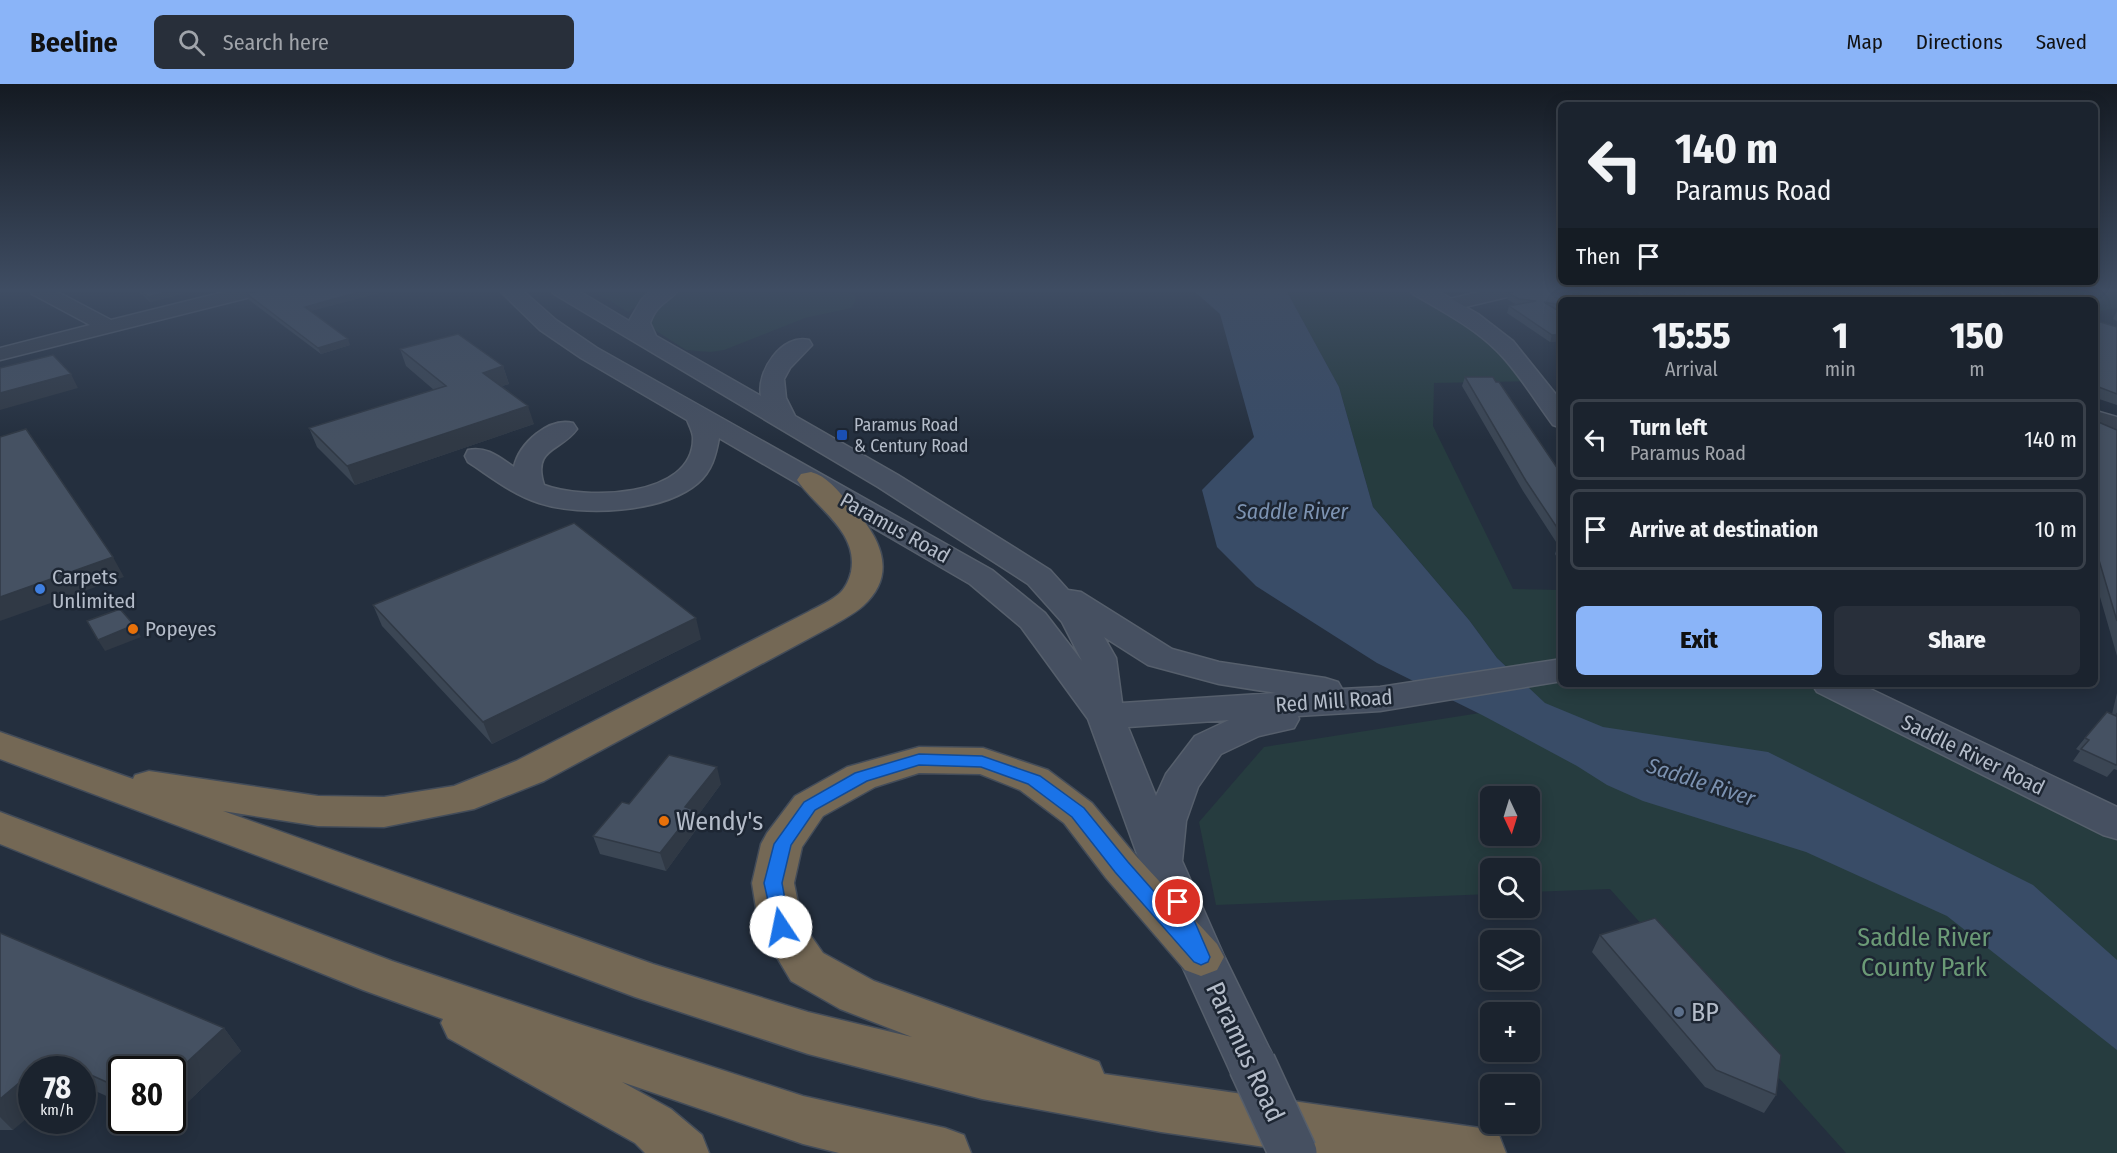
<!DOCTYPE html>
<meta charset="utf-8">
<style>
:root{--surface:#1b232e;--page:#282f3a;--text:#f1f3f6;--muted:#a0a4aa;--line:#39404a;--accent:#8ab4f8}
body{margin:0;font-family:"Fira Sans Condensed",sans-serif;background:var(--page);color:var(--text);height:100vh;display:flex;flex-direction:column;font-size:22px;white-space:nowrap}
*{box-sizing:border-box;margin:0}
p{font-size:20px;color:var(--muted)}
.icon{flex:none;width:33px;height:33px;fill:none;stroke:currentColor;stroke-width:2;stroke-linecap:round;stroke-linejoin:round}
.map{position:relative;flex:1;overflow:hidden}
.sheet{position:absolute;left:1558px;top:213px;width:540px;height:390px;display:flex;flex-direction:column;background:var(--surface);border-radius:9px;box-shadow:0 3px 15px #0003,0 0 0 2px var(--line)}
.sheet>*{flex:none}
.guide{position:absolute;left:1558px;top:18px;width:540px;height:183px;border-radius:9px;box-shadow:0 3px 15px #0003,0 0 0 2px var(--line);background:#1b232e;color:var(--text);overflow:hidden}
.needle{width:39px;rotate:176deg}
.tools{position:absolute;left:1480px;top:702px;display:grid;gap:12px}
.tools a{display:grid;place-items:center;width:60px;height:60px;border-radius:9px;background:var(--surface);box-shadow:0 3px 15px #0003,0 0 0 2px var(--line);font-size:30px}
.speed{position:absolute;left:18px;top:972px;display:flex;gap:12px;font-size:30px;font-weight:700;text-align:center}
.speed>*{display:grid;place-content:center;width:78px;height:78px;border-radius:50%;background:var(--surface);box-shadow:0 3px 15px #0003,0 0 0 2px var(--line);line-height:1}
.speed small{font-size:15px;font-weight:400}
.speed .limit{border:3px solid #111;border-radius:9px;background:#fff;color:#111}
.pin{position:absolute;display:grid;place-items:center;width:51px;height:51px;color:#fff;margin:-26px;border:3px solid #fff;border-radius:50%;box-shadow:0 2px 6px #0007}
.me{position:absolute;width:66px;margin:-33px;rotate:349deg;stroke-linejoin:round;filter:drop-shadow(0 0 4px #0008)}
.turn{display:flex;align-items:center;gap:21px;height:126px;padding:0 18px;font-size:27px}
.turn .icon{width:78px;height:78px;stroke-width:2.5}
.turn b{display:block;font-size:42px;line-height:51px}
.then{display:flex;align-items:center;height:57px;padding:0 18px;background:#0003;gap:12px;font-size:22px}
.eta{display:flex;justify-content:space-evenly;align-items:center;height:102px;text-align:center}
.eta b{font-size:36px;font-weight:800;line-height:42px}
.primary-button{display:flex;gap:12px;margin-top:auto;padding:12px 18px}
.primary-button a{flex:1;height:69px;border-radius:9px;background:var(--accent);color:#111;font-size:24px;font-weight:800;line-height:69px;text-align:center}
.primary-button a+a{background:var(--page);color:var(--text)}
ul{padding:0;list-style:none}
li{display:flex;align-items:center;gap:18px;height:81px;margin:0 12px 9px;padding:0 6px;border:3px solid var(--line);border-radius:9px}
li div{flex:1}
li b{display:block;font-size:22px}
li em{font-style:normal}
header{display:flex;align-items:center;gap:36px;box-sizing:border-box;height:84px;padding:0 30px;background:var(--accent);color:#111}
header strong{font-size:28px}
nav{display:flex;gap:33px;margin-inline-start:auto;font-size:21px}
.search{width:420px;height:54px;background:var(--page);display:flex;align-items:center;gap:15px;box-sizing:border-box;padding:0 21px;border-radius:9px;color:var(--muted);font-size:22px}
.map>svg:first-child{display:block}
.green{fill:#263c3f;fill-rule:evenodd}
.water{fill:#394c67}
.lines{fill:none;stroke-linecap:round;stroke-linejoin:round}
.street-casing{stroke:#565f6c;stroke-width:3}
.secondary-casing{stroke:#565f6c;stroke-width:3}
.highway-casing{stroke:#434c59;stroke-width:3}
.street{fill:#38414e;fill-rule:evenodd}
.secondary{fill:#465061;fill-rule:evenodd}
.highway{fill:#746855;fill-rule:evenodd}
.secondary-bridge-casing{stroke:#565f6c;stroke-width:50;stroke-linecap:butt}
.secondary-bridge{stroke:#465061;stroke-width:47}
.wall{fill:#3b4654}
.shaded-wall{fill:#303945}
.building{fill:#455162;stroke:#303945;stroke-width:1.5}
.route{fill:#1a73e8;stroke:#114b97;stroke-width:1.5}
.transit-dot{fill:#1a4fb4;stroke:#1d2633;stroke-width:2}
.shop-dot{fill:#3f7fe0;stroke:#1d2633;stroke-width:2}
.food-dot{fill:#e8710a;stroke:#1d2633;stroke-width:2}
.service-dot{fill:#5c6f8a;stroke:#1d2633;stroke-width:2}
.labels{text-anchor:middle;dominant-baseline:central;stroke-width:5;stroke-linejoin:round;paint-order:stroke}
.far-poi-label{font-size:18px;fill:#b4bcc9;stroke:#1d2633;text-anchor:start}
.street-label{font-size:21px;fill:#b4bcc9;stroke:#1d2633}
.poi-label{font-size:21px;fill:#b4bcc9;stroke:#1d2633;text-anchor:start}
.water-label{font-size:22px;font-style:italic;fill:#7c92b1;stroke:#1d2633}
.near-poi-label{font-size:26px;fill:#b4bcc9;stroke:#1d2633;text-anchor:start}
.near-park-label{font-size:26px;fill:#6b9a76;stroke:#1d2633}
.near-street-label{font-size:26px;fill:#b4bcc9;stroke:#1d2633}
</style>
<header>
<strong>Beeline</strong>
<div class="search"><svg class="icon" aria-label="search" viewBox="0 0 24 24"><circle cx="10" cy="10" r="6"/><path d="M15 15l6 6"/></svg>Search here</div>
<nav><a>Map</a><a>Directions</a><a>Saved</a></nav>
</header>
<div class="map">
<svg width="2117" height="1069" viewBox="0 0 2117 1069">
<rect width="100%" height="100%" fill="#242f3e"/>
<path class="green" d="M592 206H661L628 228Z
M680 206H841L855 212V218L851 224 805 234 724 266 710 268 686 266 650 243 648 234 664 214Z
M1286 206H1420L1448 221 1533 297 1434 299 1433 342 1513 505 1561 506 1562 600H1830L2117 751V1069H1846L1610 805 1530 808V784H1491V810L1216 821 1199 738 1264 663 1544 619 1497 574 1469 536 1373 423 1339 303ZM1491 712H1530V752H1491Z
M2009 206H2117V224L2096 228V216H2035Z"/>
<path class="water" d="M1193 206H1286L1339 303 1373 423 1469 536 1497 574 1545 619 1603 643 1768 668 2033 801 2117 876V966L1947 832 1806 768 1643 717 1607 701 1577 682 1482 631 1377 579 1256 502 1217 463 1202 406 1254 353 1220 230Z"/>
<g class="lines">
<g class="street-casing">
<path id="street" d="M30 206H54L111 236 232 206H265L263 210 0 276V264L90 241 32 210Z
M1487 206H1522L1520 210 1448 227 1441 225 1438 221 1441 217Z
M1638 206C1652 206 1671 203 1681 216 1666 216 1648 219 1638 206Z
M2000 206C2014 206 2035 203 2045 216 2030 216 2010 219 2000 206Z
M2096 327 2117 333V347L2096 341Z"/>
</g>
<g class="secondary-casing">
<path id="secondary" d="M499 206H522L556 236 597 264 992 486 1045 529 1082 577 1062 538 1028 500 878 403 554 210 551 206H577L629 237 642 215 652 206H678C667 220 658 218 650 239L656 252 761 312C756 288 782 249 809 256L812 261 790 284 784 295 786 314 795 332 898 391 1004 457 1050 486 1068 506 1081 508 1172 565 1219 578 1325 594 1338 598 1342 605 1380 603 1562 575V597L1380 627 1298 632 1299 635 1294 644 1259 652 1221 670 1198 703 1186 737 1182 777 1224 872 1277 980 1270 996 1252 1002 1234 996 1178 873 1141 781 1088 635 1021 543 970 500 719 354C716 371 712 387 698 399 663 429 582 433 539 419 513 411 491 393 468 378L465 372 468 366C487 362 499 373 514 383 519 359 549 333 573 339L577 345C561 368 532 363 544 401 583 416 694 415 693 354 693 348 689 341 687 336L581 274 540 246ZM1104 553 1148 581 1219 600 1276 609 1122 619 1116 574ZM1229 636 1195 652 1166 690 1156 712 1128 643Z
M1410 206H1436L1478 230 1513 257 1562 318V344L1553 341C1535 317 1519 289 1497 267 1473 243 1442 227 1413 210Z
M1812 600H1860L2117 723V755L2103 751 1817 608Z"/>
</g>
<g class="highway-casing">
<path id="highway" d="M811 388C827 392 838 407 849 419 877 449 901 488 863 522 854 530 842 536 832 542L544 697 474 725 384 743 318 742 223 727 653 880 808 928 912 953 840 925 791 897 759 843 752 799 761 760 767 749 795 712 847 683 919 663 983 664 1048 686 1092 719 1136 772 1217 860 1224 873 1217 886 1201 892 1185 886 1106 794 1064 739 1020 706 980 690 919 689 875 703 823 732 802 763 794 799 802 839 823 869 874 897 1099 978 1104 990 1480 1044 1499 1051 1506 1069H1306L1161 1048 982 1015 808 970 635 913 0 675V648L133 695 135 691 149 687 318 712 384 713 454 702 516 677 808 528C819 522 831 517 840 509 846 503 849 496 851 488 859 448 817 425 797 396L801 390Z
M0 728 392 877 573 938 803 1012 945 1044 964 1051 971 1069H839L803 1060 622 998 671 1025 702 1051 709 1069H645L635 1059 448 954 441 939 443 935 363 906 0 760Z"/>
</g>
<use href="#street" class="street"/>
<use href="#secondary" class="secondary"/>
<use href="#highway" class="highway"/>
<g class="secondary-bridge-casing">
<path id="secondary-bridge" d="M1252 980 1293 1069"/>
</g>
<use href="#secondary-bridge" class="secondary-bridge"/>
</g>
<path class="wall" d="M137 206H197L150 218Z
M262 206H387V207L310 227 350 261 321 270 249 216 247 210Z
M1577 206H1629L1609 216H1603L1577 208Z
M1670 206H1832L1830 210 1800 216H1644L1666 212H1678L1673 207Z
M1508 209 1562 216V228L1559 227 1562 229V258L1559 257 1550 258 1507 229 1509 222 1517 221 1507 215Z
M2117 227V237L2113 235Z
M2096 231 2100 238 2117 243V321L2096 314Z
M400 265 503 282 509 300 502 302 534 340 355 401 317 363 309 344 434 306 406 282Z
M1465 293 1496 298 1562 391V482L1555 470 1558 461 1523 407 1462 302Z
M2096 337 2117 346V572L2096 499Z
M373 521 701 555 492 660 382 542Z
M2117 609V686L2114 685 2107 693 2073 677 2080 667 2076 665 2085 654 2112 630Z
M721 700 696 734 698 743 666 787 600 770 593 752 629 720Z
M0 849 224 944 241 967 172 1033V986H122V1019L82 1001V986H32L13 1046H0Z
M1600 851 1776 1011 1764 1029 1705 1003 1592 868Z"/>
<path class="shaded-wall" d="M112 206H124L113 209Z
M174 206H197L150 218 148 213Z
M366 206 387 207 307 228 305 223Z
M1618 206H1629L1609 216H1607L1609 211Z
M1818 206H1832L1830 210 1800 216H1769Z
M1952 206H1958L1956 209 1941 216H1931Z
M1561 250 1559 257 1550 258 1552 251Z
M348 255 350 261 321 270 318 264Z
M503 282 509 300 489 306 483 289Z
M71 290 78 304 0 326V309Z
M528 322 534 340 355 401 347 382Z
M113 473 124 493 0 537V513Z
M696 534 701 555 492 660 483 638Z
M134 541 141 553 105 567 98 556Z
M717 683 721 700 696 734 698 743 666 787 660 769 685 723Z
M224 944 241 967 172 1033V992Z
M50 973 61 986H35Z
M32 988V1030L13 1046 0 1033V1015Z"/>
<path class="building" d="M141 206H174L148 213Z
M262 206H366L305 223 348 255 318 264 247 210Z
M1520 206H1549L1569 216H1562V221L1544 218 1562 229V250L1552 251 1509 222 1536 217 1519 215 1508 209Z
M1595 206H1618L1609 211Z
M1682 206H1818L1769 216H1644L1648 208 1666 212H1683L1685 209Z
M1912 206H1952L1931 216H1905Z
M2096 231H2098L2100 238 2117 243V310L2096 302Z
M458 250 503 282 483 289 528 322 347 382 309 344 446 302 400 265Z
M53 271 71 290 0 309V284Z
M1465 293H1493L1496 298H1499L1562 391V451L1526 397Z
M2096 337 2117 346V537L2096 466Z
M26 345 113 473 0 513V353Z
M574 439 696 534 483 638 373 521Z
M120 525 134 541 98 556 87 537Z
M2107 628 2116 632 2117 629V680L2116 681 2081 665 2089 656 2085 654Z
M669 671 717 683 685 723 694 726 660 769 593 752 622 718 629 720Z
M1655 834 1781 971 1776 1011 1716 986 1600 851Z
M0 849 224 944 172 992V986H122V1005L82 987V986H78L50 973 35 986H32V988L0 1015Z"/>
<linearGradient id="sky" x2="0" y2="1"><stop stop-color="#141a22"/><stop offset="0.58" stop-color="#3f4d63"/><stop offset="1" stop-color="#3f4d63" stop-opacity="0"/></linearGradient>
<rect width="2117" height="356" fill="url(#sky)"/>
<path class="route" d="M919 670 982 672 1040 692 1084 724 1128 778 1173 829 1169 818 1171 813 1178 811 1184 813 1210 873 1208 878 1201 881 1194 878 1115 788 1072 733 1028 700 981 683 919 681 867 697 815 726 791 761 782 799 790 843 788 848 781 851 775 848 764 799 774 760 804 718 855 689Z"/>
<rect class="transit-dot" x="836" y="345" width="12" height="12" rx="3"/>
<circle class="shop-dot" cx="40" cy="505" r="6"/>
<g class="food-dot">
<circle cx="133" cy="545" r="6"/>
<circle cx="664" cy="737" r="6"/>
</g>
<circle class="service-dot" cx="1679" cy="928" r="6"/>
<g class="labels">
<g class="far-poi-label">
<text x="854" y="341">Paramus Road<tspan x="854" dy="21">&amp; Century Road</tspan></text>
</g>
<g class="street-label">
<text transform="translate(895 444) rotate(29)">Paramus Road</text>
<text transform="translate(1334 617) rotate(-4)">Red Mill Road</text>
<text transform="translate(1973 671) rotate(26)">Saddle River Road</text>
</g>
<g class="poi-label">
<text x="52" y="493">Carpets<tspan x="52" dy="24">Unlimited</tspan></text>
<text x="145" y="545">Popeyes</text>
</g>
<g class="water-label">
<text x="1292" y="427">Saddle River</text>
<text transform="translate(1701 698) rotate(18)">Saddle River</text>
</g>
<g class="near-poi-label">
<text x="676" y="737">Wendy's</text>
<text x="1691" y="928">BP</text>
</g>
<g class="near-park-label">
<text x="1924" y="853">Saddle River<tspan x="1924" dy="30">County Park</tspan></text>
</g>
<g class="near-street-label">
<text transform="translate(1245 968) rotate(65)">Paramus Road</text>
</g>
</g>
</svg>
<div class="tools">
<a><svg class="needle" viewBox="-14 -14 28 28"><path d="M0-13l5 13h-10z" fill="#e53935"/><path d="M0 13l5-13h-10z" fill="#a0a4aa"/></svg></a>
<a><svg class="icon" aria-label="search" viewBox="0 0 24 24"><circle cx="10" cy="10" r="6"/><path d="M15 15l6 6"/></svg></a>
<a><svg class="icon" aria-label="layers" viewBox="0 0 24 24"><path d="M12 4l9 5-9 5-9-5zM3 14l9 5 9-5"/></svg></a>
<a>+</a>
<a>−</a>
</div>
<div class="speed"><div>78<small>km/h</small></div><div class="limit">80</div></div>
<div class="pin" style="left:1178px;top:818px;background:#d93025"><svg class="icon" aria-label="arrive" viewBox="0 0 24 24"><path d="M6 21V4h12l-3 4 3 4H6"/></svg></div>
<svg class="me" style="left:781px;top:843px" viewBox="-20 -20 40 40"><circle r="19" fill="#fff"/><path d="M0-13L10 11 0 6-10 11z" fill="#1a73e8"/></svg>
<div class="guide">
<div class="turn"><svg class="icon" aria-label="left" viewBox="0 0 24 24"><path d="M17 20v-9H6M10 6l-5 5 5 5"/></svg><div><b>140 m</b>Paramus Road</div></div>
<div class="then">Then<svg class="icon" aria-label="arrive" viewBox="0 0 24 24"><path d="M6 21V4h12l-3 4 3 4H6"/></svg></div>
</div>
<section class="sheet">
<div class="eta">
<div><b>15:55</b><p>Arrival</p></div>
<div><b>1</b><p>min</p></div>
<div><b>150</b><p>m</p></div>
</div>
<ul>
<li><svg class="icon" aria-label="left" viewBox="0 0 24 24"><path d="M17 20v-9H6M10 6l-5 5 5 5"/></svg><div><b>Turn left</b><p>Paramus Road</p></div><em>140 m</em></li>
<li><svg class="icon" aria-label="arrive" viewBox="0 0 24 24"><path d="M6 21V4h12l-3 4 3 4H6"/></svg><div><b>Arrive at destination</b></div><em>10 m</em></li>
</ul>
<div class="primary-button"><a>Exit</a><a>Share</a></div>
</section>
</div>
